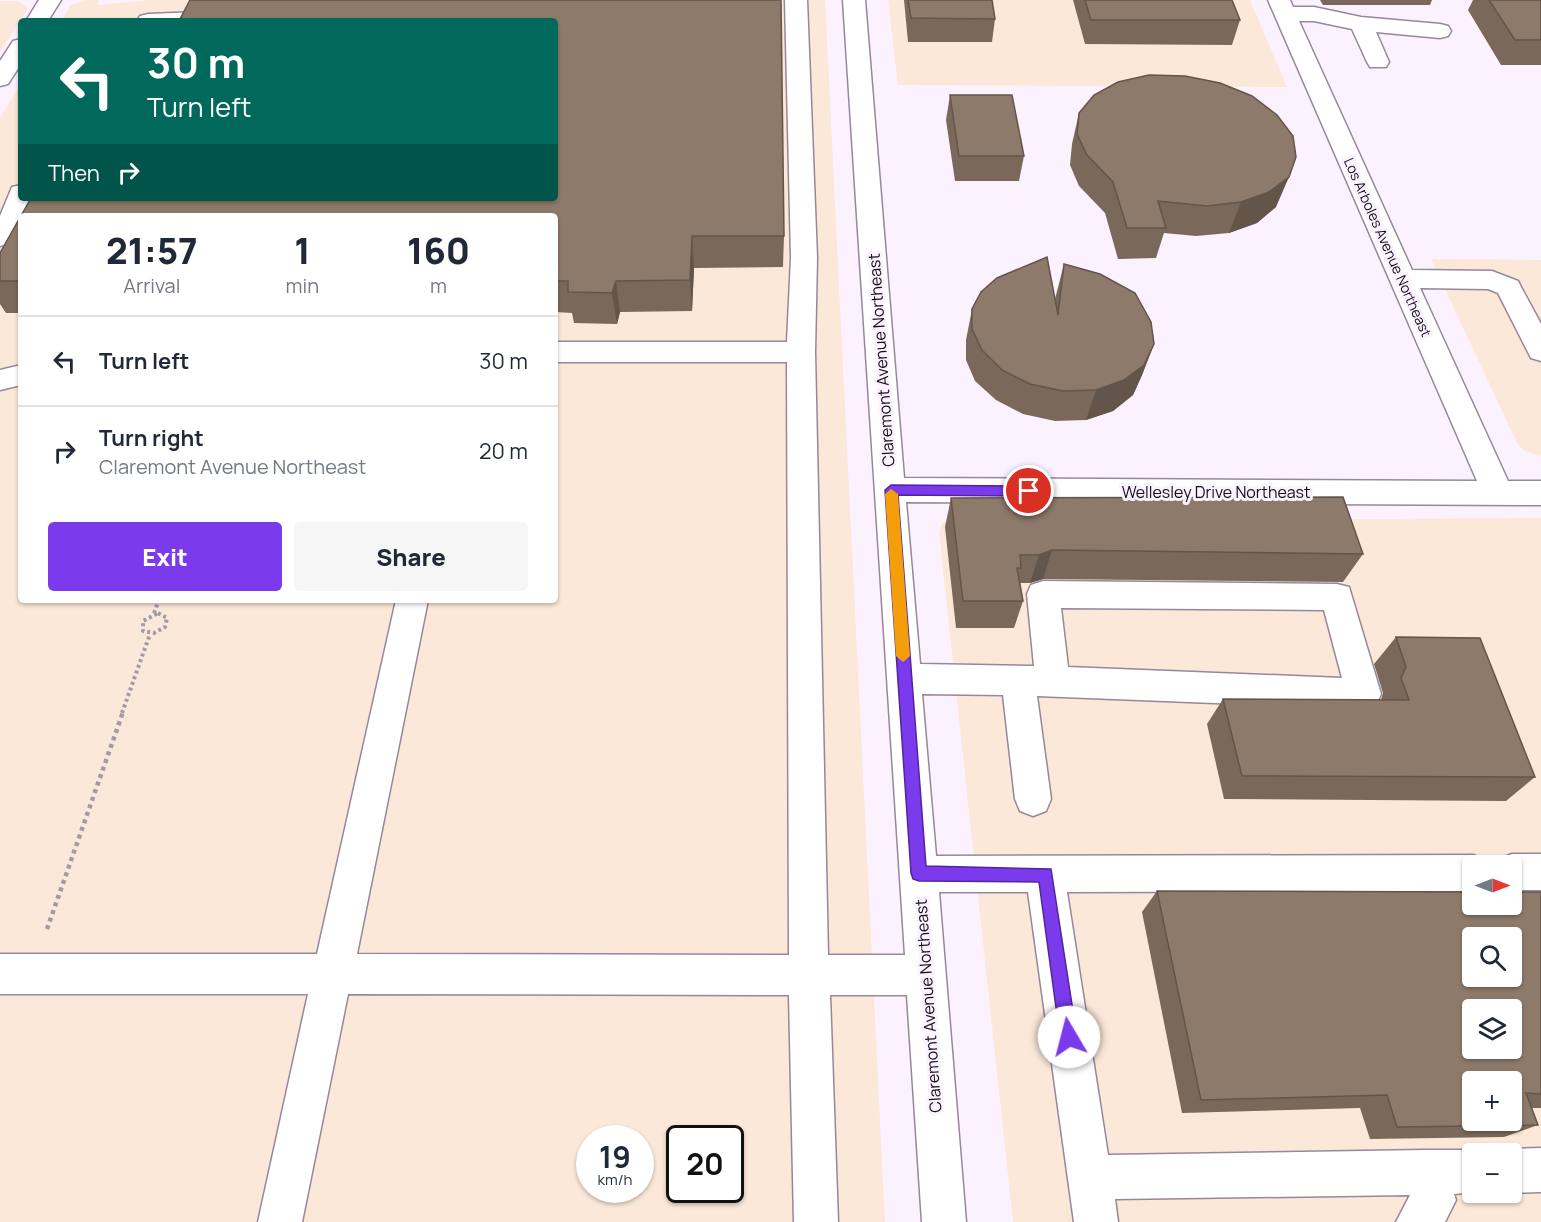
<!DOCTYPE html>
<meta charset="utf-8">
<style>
:root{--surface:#fff;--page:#f6f6f7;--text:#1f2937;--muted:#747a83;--line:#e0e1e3;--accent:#7c3aed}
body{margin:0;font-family:Manrope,sans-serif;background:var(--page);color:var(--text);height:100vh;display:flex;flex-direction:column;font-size:22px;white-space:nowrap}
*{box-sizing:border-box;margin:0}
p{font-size:20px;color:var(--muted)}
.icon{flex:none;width:33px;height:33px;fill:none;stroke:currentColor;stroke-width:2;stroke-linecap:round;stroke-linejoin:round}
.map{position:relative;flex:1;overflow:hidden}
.side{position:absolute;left:18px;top:213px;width:540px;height:390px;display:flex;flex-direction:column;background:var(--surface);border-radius:6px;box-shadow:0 2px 4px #0004}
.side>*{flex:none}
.hud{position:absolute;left:18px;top:18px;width:540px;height:183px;border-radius:6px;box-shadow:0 2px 4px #0004;background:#00695c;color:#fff;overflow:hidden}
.needle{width:39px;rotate:90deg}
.controls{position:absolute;left:1462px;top:855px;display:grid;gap:12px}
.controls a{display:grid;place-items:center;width:60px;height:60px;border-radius:6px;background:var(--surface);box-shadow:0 2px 4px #0004;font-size:30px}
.speed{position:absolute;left:576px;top:1125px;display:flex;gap:12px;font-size:30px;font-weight:700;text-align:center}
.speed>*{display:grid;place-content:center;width:78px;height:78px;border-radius:50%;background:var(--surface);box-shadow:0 2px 4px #0004;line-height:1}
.speed small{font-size:15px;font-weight:400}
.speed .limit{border:3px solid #111;border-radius:9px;background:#fff;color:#111}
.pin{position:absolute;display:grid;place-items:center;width:51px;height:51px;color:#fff;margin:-26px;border:3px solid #fff;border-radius:50%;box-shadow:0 2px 6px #0007}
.me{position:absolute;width:66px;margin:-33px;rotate:352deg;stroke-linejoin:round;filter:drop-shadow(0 0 4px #0008)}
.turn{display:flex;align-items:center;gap:21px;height:126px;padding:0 30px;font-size:27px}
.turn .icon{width:78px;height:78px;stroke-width:2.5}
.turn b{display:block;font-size:42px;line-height:51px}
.then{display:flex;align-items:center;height:57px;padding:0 30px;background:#0003;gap:12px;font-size:22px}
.eta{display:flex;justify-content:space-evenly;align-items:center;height:102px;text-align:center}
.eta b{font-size:36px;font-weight:800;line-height:42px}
.action{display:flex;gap:12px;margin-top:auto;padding:12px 30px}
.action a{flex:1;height:69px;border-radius:6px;background:var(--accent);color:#fff;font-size:24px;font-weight:800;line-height:69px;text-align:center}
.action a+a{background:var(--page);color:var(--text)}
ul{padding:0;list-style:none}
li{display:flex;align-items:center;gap:18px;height:90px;padding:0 30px;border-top:2px solid var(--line)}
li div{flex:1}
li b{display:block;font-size:22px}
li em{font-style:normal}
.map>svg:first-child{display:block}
.commercial{fill:#fbe8d8;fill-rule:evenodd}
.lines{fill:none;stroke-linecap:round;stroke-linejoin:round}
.minor-casing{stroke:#97879a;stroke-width:3}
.path-far1{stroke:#a29aa4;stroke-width:4;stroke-dasharray:3 3;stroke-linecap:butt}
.path{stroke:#a29aa4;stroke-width:4.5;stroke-dasharray:4 4;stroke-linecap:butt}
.minor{fill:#fff;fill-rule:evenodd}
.wall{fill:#7a695b}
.shaded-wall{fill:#63554a}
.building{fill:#8e7a6a;stroke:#63554a;stroke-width:1.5;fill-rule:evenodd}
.route{fill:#7c3aed;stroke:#51269a;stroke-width:1.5}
.slow{fill:#f59e0b}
.labels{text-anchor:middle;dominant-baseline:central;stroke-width:6;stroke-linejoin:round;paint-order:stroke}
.far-street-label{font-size:14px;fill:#140e15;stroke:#fcf2ff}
.street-label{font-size:16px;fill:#140e15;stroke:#fcf2ff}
</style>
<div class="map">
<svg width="1541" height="1222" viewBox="0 0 1541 1222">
<rect width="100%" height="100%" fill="#fcf2ff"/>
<path class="commercial" d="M86 0H99L98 5 150 0H825L885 1222H0V118L21 84V198H555V21H61L71 5ZM21 216H555V600H21ZM590 1138H640V1190H590ZM680 1138H730V1190H680Z
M888 0H1250L1287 87 898 85Z
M0 1H17L28 8 0 52Z
M1431 259 1541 260V456L1523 450 1517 443Z
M1541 518V1222H1013L939 532 943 522ZM1473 866H1512V904H1473ZM1473 938H1512V976H1473ZM1473 1010H1512V1048H1473ZM1473 1082H1512V1120H1473ZM1473 1154H1512V1192H1473Z"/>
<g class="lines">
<g class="minor-casing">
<path id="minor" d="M39 0H61L48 21H26Z
M785 0H807L817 258 815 352 828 955H905L843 0H865L904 478 1477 481 1268 0H1290L1293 7H1314L1361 17 1440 24 1448 26 1451 31 1448 36 1440 38 1376 32 1389 62 1386 67H1370L1367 62 1352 29 1314 21H1299L1412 270 1492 271 1518 281 1521 287 1541 324V361L1531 358 1498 293 1488 289 1420 288 1508 481H1541V505L906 502 920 664 1034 666 1027 594 1031 585 1043 581 1337 584 1349 587 1381 694 1376 705 1364 709 1037 696 1051 799 1046 811 1033 816 1020 811 1015 799 1003 695 922 694 936 856 1473 855 1486 860 1489 866H1473V891L1067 892 1108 1155 1425 1150H1473L1481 1154H1473V1192H1476L1454 1194 1456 1200 1445 1222H1396L1410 1195 1115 1199 1118 1222H1074L1028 892H939L966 1222H922L907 995H830L838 1222H794L789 995 348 994 302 1222H258L308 994H0V954H317L396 600H428L357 954 789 955 787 362H555V342H787L791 258ZM1061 608 1324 610 1342 678 1068 667Z
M223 11 231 13 234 18 232 21H137L140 16 148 14Z
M21 39V64L8 84 0 86V61L13 41Z
M21 185V198H32L26 216H21C21 231 15 242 0 246V216L12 187Z
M21 365V385L0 390V370Z
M1512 854H1541V890H1512V866H1496L1499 859Z
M1541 1148V1192L1512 1193 1511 1192 1512 1154H1502L1512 1149Z"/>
</g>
<path class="path-far1" d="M154 613 159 600
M158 613 167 618 165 627 154 633 143 631V621Z
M122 713 150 634"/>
<path class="path" d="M47 929 123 712"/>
<use href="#minor" class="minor"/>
</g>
<path class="wall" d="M904 0H992L995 19 992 42H908Z
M1073 0H1232L1240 20 1232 45 1085 44Z
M1320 0H1432L1430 5H1323Z
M1473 0H1541V65H1501L1468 10Z
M950 95 1024 156 1019 181H955L946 120Z
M1079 113 1276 207 1257 223 1229 233 1196 236 1164 233 1156 258 1118 259 1105 213 1079 186 1070 165 1072 144Z
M31 198H555L784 236 783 267 694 268 692 311 620 312 617 324 574 323 572 313 555 312V216H21V313H6L0 304V253Z
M1064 264 1154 344 1142 375 1133 395 1113 411 1086 420 1055 421 1023 414 996 400 975 381 966 360V340L972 309 1055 299Z
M951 498 1363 554 1343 582 1043 579 1030 583H1020L1023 601 1014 628H956L945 527Z
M1396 637 1535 777 1506 801 1224 799 1207 724 1223 699 1381 700 1383 693 1374 664Z
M1157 891 1541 892V1108H1532L1538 1125 1504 1137 1370 1139 1360 1108 1182 1113 1142 912Z"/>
<path class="shaded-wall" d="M1289 177 1276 207 1257 223 1229 233 1241 202Z
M692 236 694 268 692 311 690 280Z
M616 281 620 312 617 324 612 293Z
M1154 344 1142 375 1133 395 1113 411 1086 420 1096 390Z
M1052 550 1043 579 1030 583 1039 555Z"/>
<path class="building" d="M190 0H781L784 236H692L690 280 616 281 612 293 568 292V281H555V216H21V281H0V253L31 198H555V21H179Z
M908 0H992L995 19 911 18Z
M1085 0H1232L1240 20H1091Z
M1489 0H1541V40H1515Z
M1149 75 1185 76 1220 83 1252 96 1277 115 1293 136 1296 157 1289 177 1269 192 1241 202 1207 206 1158 201 1166 228H1127L1113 182 1087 155 1077 134 1079 113 1094 95 1118 82Z
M950 95H1012L1024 156H959Z
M1047 257 1058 315 1064 264 1100 274 1135 293 1151 322 1154 344 1144 365 1124 380 1096 390 1063 391 1030 384 1002 370 982 350 972 329V309L981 292 997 278Z
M1343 497 1363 554 1052 550 1039 555H1020L1021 568H1017L1023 601H963L951 498Z
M1396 637 1480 638 1535 777 1242 776 1223 699 1409 700 1401 678 1406 667Z
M1157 891 1473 892V904H1512V892H1541V1094L1526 1093 1538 1125 1397 1127 1387 1095 1201 1100ZM1473 938H1512V976H1473ZM1473 1010H1512V1048H1473ZM1473 1082H1512V1120H1473Z"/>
<path class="route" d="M891 485 1029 486 1036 491 1029 496 898 495 926 866 1051 869 1077 1037 1075 1043 1069 1046 1063 1043 1060 1037 1039 882 919 881 913 879 911 873 885 490Z"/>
<path class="slow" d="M891 489 898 494 910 656 903 662 896 656 885 494Z"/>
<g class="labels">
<g class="far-street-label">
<text transform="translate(1388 247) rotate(66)">Los Arboles Avenue Northeast</text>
</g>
<g class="street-label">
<text transform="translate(881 360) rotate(-94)">Claremont Avenue Northeast</text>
<text x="1216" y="492">Wellesley Drive Northeast</text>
<text transform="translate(928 1006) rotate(-94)">Claremont Avenue Northeast</text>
</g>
</g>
</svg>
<div class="controls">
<a><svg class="needle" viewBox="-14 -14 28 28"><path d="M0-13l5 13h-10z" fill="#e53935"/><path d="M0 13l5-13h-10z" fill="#747a83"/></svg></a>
<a><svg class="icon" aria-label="search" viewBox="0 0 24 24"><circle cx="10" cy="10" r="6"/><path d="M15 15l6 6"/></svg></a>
<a><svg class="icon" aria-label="layers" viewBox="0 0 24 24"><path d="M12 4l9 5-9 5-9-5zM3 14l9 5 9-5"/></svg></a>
<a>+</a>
<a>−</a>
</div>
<div class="speed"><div>19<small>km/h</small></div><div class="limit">20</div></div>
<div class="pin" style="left:1029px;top:491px;background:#d93025"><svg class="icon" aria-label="arrive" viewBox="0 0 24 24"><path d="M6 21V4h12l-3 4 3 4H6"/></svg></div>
<svg class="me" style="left:1069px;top:1037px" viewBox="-20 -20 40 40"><circle r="19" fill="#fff"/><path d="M0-13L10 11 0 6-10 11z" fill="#7c3aed"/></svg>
<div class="hud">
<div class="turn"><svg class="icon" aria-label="left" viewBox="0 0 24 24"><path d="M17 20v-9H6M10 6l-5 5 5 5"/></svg><div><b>30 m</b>Turn left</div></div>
<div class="then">Then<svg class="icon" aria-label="right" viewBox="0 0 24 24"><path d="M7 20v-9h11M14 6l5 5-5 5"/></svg></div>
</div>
<section class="side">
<div class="eta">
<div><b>21:57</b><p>Arrival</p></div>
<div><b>1</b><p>min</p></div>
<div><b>160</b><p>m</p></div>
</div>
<ul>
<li><svg class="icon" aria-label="left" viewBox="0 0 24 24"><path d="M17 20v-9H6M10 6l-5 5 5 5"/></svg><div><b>Turn left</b></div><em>30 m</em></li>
<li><svg class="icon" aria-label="right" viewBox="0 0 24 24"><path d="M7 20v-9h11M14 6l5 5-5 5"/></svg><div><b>Turn right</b><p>Claremont Avenue Northeast</p></div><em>20 m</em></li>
</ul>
<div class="action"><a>Exit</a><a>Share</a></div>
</section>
</div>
